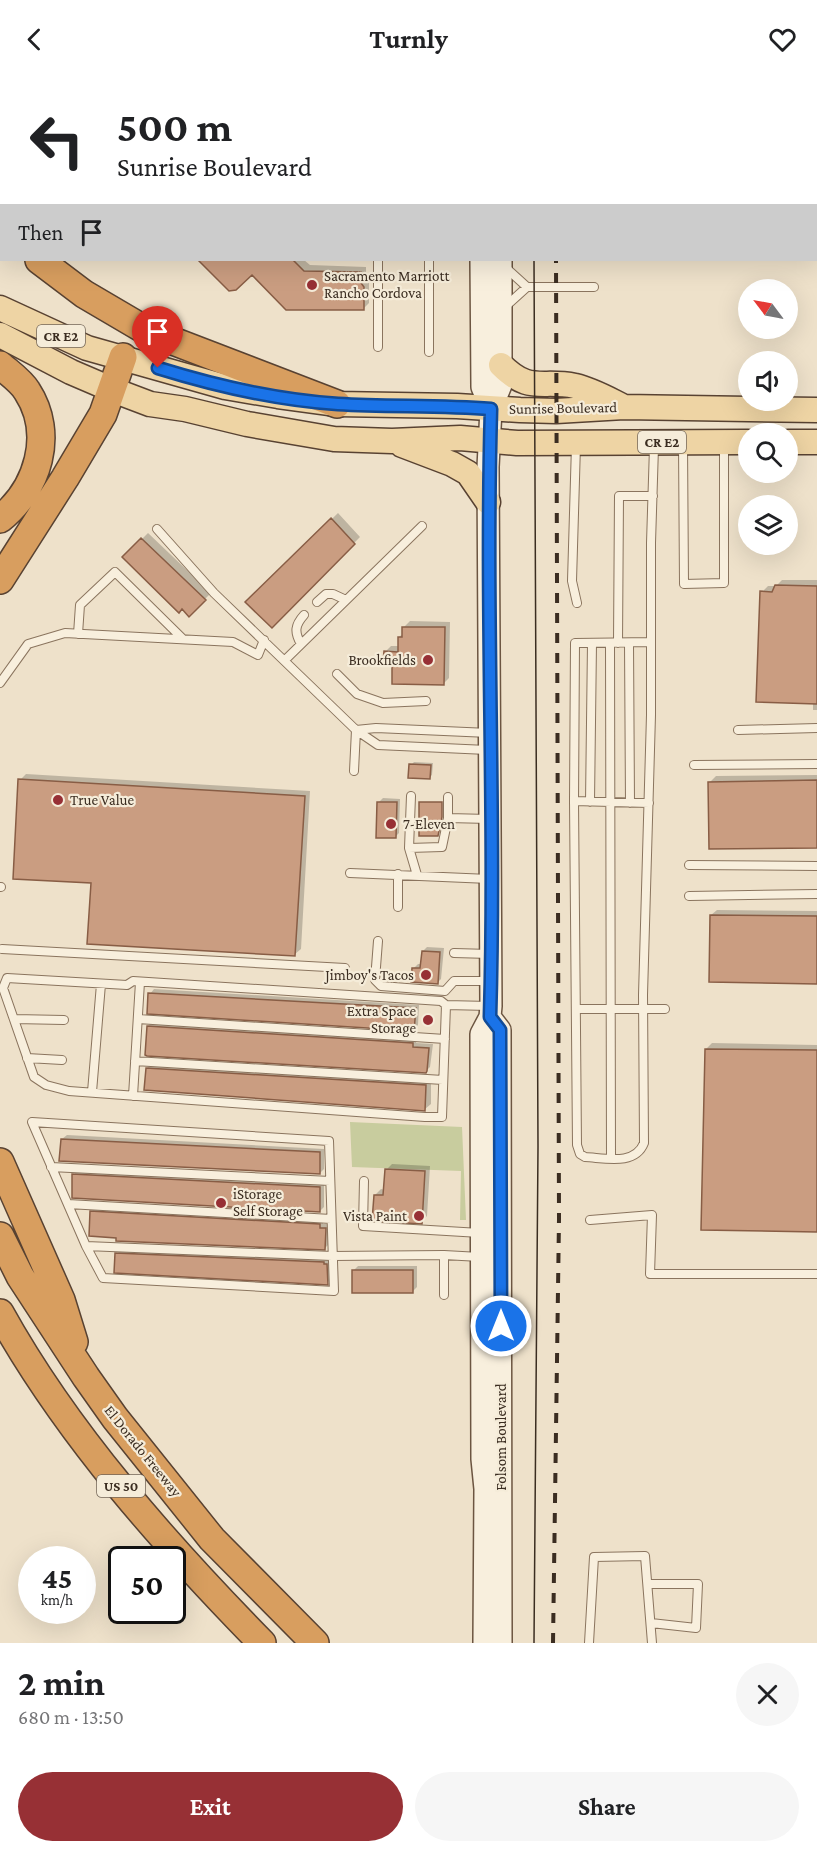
<!DOCTYPE html>
<meta charset="utf-8">
<style>
:root{--surface:#fff;--page:#f6f6f6;--text:#202124;--muted:#757577;--accent:#973035}
body{margin:0;font-family:"Crimson Pro",serif;background:var(--page);color:var(--text);height:100vh;display:flex;flex-direction:column;font-size:22px;white-space:nowrap}
*{box-sizing:border-box;margin:0}
p{font-size:20px;color:var(--muted)}
.icon{flex:none;width:33px;height:33px;fill:none;stroke:currentColor;stroke-width:2;stroke-linecap:round;stroke-linejoin:round}
.map{position:relative;height:1565px;overflow:hidden}
.side{display:flex;flex-direction:column;background:var(--surface);flex:1}
.side>*{flex:none}
.hud{position:absolute;left:0px;top:0px;width:818px;height:183px;box-shadow:0 6px 24px #0002;background:#fff;color:var(--text);overflow:hidden}
.needle{width:39px;rotate:302deg}
.tools{position:absolute;left:738px;top:201px;display:grid;gap:12px}
.tools a{display:grid;place-items:center;width:60px;height:60px;border-radius:50%;background:var(--surface);box-shadow:0 6px 24px #0002;font-size:30px}
.speed{position:absolute;left:18px;top:1468px;display:flex;gap:12px;font-size:30px;font-weight:700;text-align:center}
.speed>*{display:grid;place-content:center;width:78px;height:78px;border-radius:50%;background:var(--surface);box-shadow:0 6px 24px #0002;line-height:1}
.speed small{font-size:15px;font-weight:400}
.speed .limit{border:3px solid #111;border-radius:9px;background:#fff;color:#111}
.pin{position:absolute;display:grid;place-items:center;width:51px;height:51px;color:#fff;margin:-62px -26px;border-radius:50% 50% 50% 0;rotate:-45deg;box-shadow:0 0 6px #0007}
.pin .icon{rotate:45deg}
.me{position:absolute;width:66px;margin:-33px;rotate:0deg;stroke-linejoin:round;filter:drop-shadow(0 0 4px #0008)}
.turn{display:flex;align-items:center;gap:21px;height:126px;padding:0 18px;font-size:27px}
.turn .icon{width:78px;height:78px;stroke-width:2.5}
.turn b{display:block;font-size:42px;line-height:51px}
.then{display:flex;align-items:center;height:57px;padding:0 18px;background:#0003;gap:12px;font-size:22px}
.round{display:grid;place-items:center;flex:none;width:63px;height:63px;border-radius:32px;background:var(--page)}
.head{display:flex;align-items:center;justify-content:space-between;height:102px;padding:0 18px}
h1{font-size:36px;font-weight:700;line-height:45px}
.primary-button{display:flex;gap:12px;margin-top:auto;padding:12px 18px}
.primary-button a{flex:1;height:69px;border-radius:36px;background:var(--accent);color:#fff;font-size:24px;font-weight:700;line-height:69px;text-align:center}
.primary-button a+a{background:var(--page);color:var(--text)}
header{display:flex;justify-content:space-between;align-items:center;height:78px;padding:0 18px;background:var(--surface);font-size:27px;font-weight:700}
.map>svg:first-child{display:block}
.green{fill:#c8cc9e}
.shadow{fill:#0003}
.building{fill:#ca9d81;stroke:#885d45;stroke-width:1.5}
.lines{fill:none;stroke-linecap:round;stroke-linejoin:round}
.service-casing{stroke:#8a745e;stroke-width:10}
.minor-casing{stroke:#8a745e;stroke-width:18}
.secondary-casing{stroke:#6c5541;stroke-width:24}
.primary-casing{stroke:#584232;stroke-width:27}
.motorway-casing{stroke:#584232;stroke-width:30}
.service{stroke:#f8efdd;stroke-width:8}
.minor{stroke:#f8efdd;stroke-width:15}
.secondary{stroke:#f8efdd;stroke-width:21}
.primary{stroke:#eed4a4;stroke-width:24}
.motorway{stroke:#d89e5f;stroke-width:27}
.tram{stroke:#3b2d21;stroke-width:1.5}
.rail{stroke:#3b2d21;stroke-width:4;stroke-dasharray:10 10;stroke-linecap:butt}
.route-casing{stroke:#114b97;stroke-width:15}
.route{stroke:#1a73e8;stroke-width:10}
.poi-dot{fill:#973035;stroke:#f5ecd9;stroke-width:2}
.labels{text-anchor:middle;dominant-baseline:central;stroke-width:4.5;stroke-linejoin:round;paint-order:stroke}
.shield{fill:#f5ecd9;stroke:#736658;stroke-width:1.5}
.shield-label{font-size:14px;font-weight:bold;fill:#3b2d21}
.poi-label{font-size:15px;fill:#3b2d21;stroke:#f5ecd9;text-anchor:start}
.street-label{font-size:15px;fill:#3b2d21;stroke:#f5ecd9}
</style>
<header><svg class="icon" aria-label="back" viewBox="0 0 24 24"><path d="M15 5l-7 7 7 7"/></svg>Turnly<svg class="icon" aria-label="heart" viewBox="0 0 24 24"><path d="M12 20l-8-8c-3-5 5-10 8-4 3-6 11-1 8 4z"/></svg></header>
<div class="map">
<svg width="817" height="1565" viewBox="0 0 817 1565">
<rect width="100%" height="100%" fill="#eee1ca"/>
<path class="green" d="M350 1044 462 1049 466 1142H460L461 1093 352 1089Z"/>
<path class="shadow" d="M200 182H304L310 187 366 189V198L369 202V225L363 231 252 195 230 212Z
M338 435 360 459 272 548 247 524Z
M148 455 211 515 189 537 124 479Z
M782 502H817V632H813V624L762 514 768 508H776Z
M410 543 450 544 449 600 443 606 394 582 385 574 391 568H399V559L404 555V549Z
M414 684 433 685 432 697 429 700 411 687Z
M26 696 310 713 301 871 295 876 92 803 20 702Z
M817 697V768L710 704 716 698Z
M383 720 400 721 399 755 395 759 379 724Z
M717 832 817 833V904L711 837Z
M427 869 444 870 441 901 437 905 414 890 418 886H422L423 873Z
M154 911 419 927 418 947 413 951 150 916Z
M152 944 417 961 416 965 433 966 430 989 426 993 148 948Z
M712 965 817 967V1152L706 971Z
M153 984 431 1002V1026L425 1031 147 990Z
M67 1057 324 1071V1091L320 1095 62 1061Z
M392 1086 430 1088 427 1138 421 1144 375 1117 381 1111 385 1112 386 1092Z
M78 1092 324 1105V1129L320 1133 73 1119 74 1097Z
M95 1130 323 1143V1146H330L329 1166 325 1170 118 1158 91 1134Z
M121 1172 327 1180V1182H331V1201L327 1205 117 1176Z
M358 1188H417V1209L413 1213 354 1192Z"/>
<path class="building" d="M198 182H293L304 193 361 194V205L364 209V232H286L252 197 236 212 229 213Z
M331 440 355 466 272 550 245 524Z
M141 460 206 522 189 539 182 531 179 535 122 479Z
M775 507 817 508V626L756 624 760 513 772 514Z
M402 549H445L444 607 392 606V584H383L384 573 398 574V559H402Z
M409 686 431 687 430 701 408 700Z
M18 701 305 718 295 878 87 866 91 805 13 801Z
M817 702V770L709 771 708 704Z
M377 724H397L396 760H376Z
M419 724H442V739L438 758H419Z
M710 837 817 838V906L709 904Z
M422 873 440 874 438 906 411 904 412 890H420Z
M148 915 416 930 414 953 147 936Z
M147 948 413 965V969L429 970 427 993 426 995 147 978 145 977Z
M705 971 817 972V1154L701 1152Z
M146 990 426 1007 425 1033 144 1012Z
M61 1061 320 1074V1096L59 1083Z
M385 1091 425 1093 422 1146 372 1143 374 1117H383Z
M72 1096 320 1109V1134L72 1120Z
M90 1133 320 1146V1150H326L325 1172 116 1163V1160L89 1158Z
M115 1175 324 1184V1186H327L328 1207 114 1195Z
M352 1192H413V1215H352Z"/>
<g class="lines">
<g class="service-casing">
<path id="service" d="M766 2V0
M429 182V274
M505 189 527 209H594
M506 228 527 209
M378 269V182
M683 366 684 506 724 505V367
M576 367 572 503 577 525
M157 451 214 515 356 652 378 667 487 672
M317 524 326 516H333L346 522
M78 556 80 527 115 494 183 561
M610 565 611 1080
M618 565 619 418H653
M629 565 630 725
M301 566C294 554 295 547 304 537
M285 582 422 448
M337 596 357 616 383 625 426 623
M0 605 28 566 65 555 233 564 258 577 264 562
M356 652 376 650 489 655
M738 652 817 650
M694 687 817 686
M354 693 356 652
M411 718 409 770 417 797
M448 719V740L489 741
M574 723 575 565 651 564
M590 724 592 565
M649 725 574 723 577 1067 580 1076 585 1079C605 1080 635 1088 644 1065L643 917 651 637V465L654 369
M409 770 442 769 448 740
M689 787 817 788
M350 795 489 801
M0 809H1
M689 818 817 816
M398 829V796
M378 863 375 902 381 908 445 913 454 903H490
M2 871 345 890
M454 875 490 876
M446 927 441 923 133 903 127 907 7 900 3 910 34 999 46 1007 69 1013 425 1039H442L446 927 489 928
M577 931H665
M14 941 64 942
M138 941 445 961
M27 980 62 982
M135 983 443 1002
M92 1014 101 906
M133 1018 140 904
M51 1089 330 1103
M364 1103 363 1148 480 1155
M68 1126 331 1141
M590 1142 652 1137 650 1196H817
M86 1168 103 1200 334 1213 329 1063 32 1044 86 1168 332 1178 444 1177 480 1179
M444 1177V1217
M648 1506H698L696 1550 651 1545
M589 1565 594 1479 645 1478 652 1565"/>
</g>
<g class="minor-casing">
<path id="minor" d="M307 0V2
M816 11H817"/>
</g>
<g class="secondary-casing">
<path id="secondary" d="M489 0V2
M481 182 482 309 491 331
M490 939 500 952 501 1565
M484 1565 485 1411 482 1381 481 956 490 939 491 928 488 389 491 331 501 307V182"/>
</g>
<g class="primary-casing">
<path id="primary" d="M0 230 87 270 225 309 278 318 337 326 457 328 520 332 556 333 624 329 817 332
M0 257 71 294 113 312 150 326 185 331 247 346 334 361 392 363 460 360 517 365 748 364
M501 287C530 316 541 301 575 308 592 312 606 320 622 328
M788 364H817
M402 367 452 386 468 395 488 424"/>
</g>
<g class="motorway-casing">
<path id="motorway" d="M0 140 2 142
M39 182 84 216 147 253 337 326
M0 287C9 295 21 303 27 313 55 356 38 411 0 441
M0 502 65 400 103 336 123 279
M0 1084 61 1222 74 1264
M0 1158 20 1198 86 1299 115 1340 212 1461 315 1565
M0 1235C67 1356 166 1467 262 1565"/>
</g>
<use href="#service" class="service"/>
<use href="#minor" class="minor"/>
<use href="#secondary" class="secondary"/>
<use href="#primary" class="primary"/>
<use href="#motorway" class="motorway"/>
<path class="tram" d="M534 0V2
M534 1565 538 1069 534 182"/>
<path class="rail" d="M561 0V2
M553 1565 559 1141 556 182"/>
</g>
<g class="lines">
<g class="route-casing">
<path id="route" d="M158 290C216 308 277 322 338 326 389 329 440 327 491 331 485 534 496 737 490 939L500 952 501 1248"/>
</g>
<use href="#route" class="route"/>
</g>
<g class="poi-dot">
<circle cx="312" cy="207" r="6"/>
<circle cx="428" cy="582" r="6"/>
<circle cx="58" cy="722" r="6"/>
<circle cx="391" cy="746" r="6"/>
<circle cx="426" cy="897" r="6"/>
<circle cx="428" cy="942" r="6"/>
<circle cx="221" cy="1125" r="6"/>
<circle cx="419" cy="1138" r="6"/>
</g>
<g class="labels">
<g class="shield">
<rect x="37" y="247" width="48" height="22" rx="4.5"/>
<rect x="638" y="353" width="48" height="22" rx="4.5"/>
<rect x="97" y="1397" width="48" height="22" rx="4.5"/>
</g>
<g class="shield-label">
<text x="61" y="258">CR E2</text>
<text x="662" y="364">CR E2</text>
<text x="121" y="1408">US 50</text>
</g>
<g class="poi-label">
<text x="324" y="198">Sacramento Marriott<tspan x="324" dy="17">Rancho Cordova</tspan></text>
<text x="416" y="582" text-anchor="end">Brookfields</text>
<text x="70" y="722">True Value</text>
<text x="403" y="746">7-Eleven</text>
<text x="414" y="897" text-anchor="end">Jimboy's Tacos</text>
<text x="416" y="933" text-anchor="end">Extra Space<tspan x="416" dy="17">Storage</tspan></text>
<text x="233" y="1116">iStorage<tspan x="233" dy="17">Self Storage</tspan></text>
<text x="407" y="1138" text-anchor="end">Vista Paint</text>
</g>
<g class="street-label">
<text transform="translate(563 330) rotate(-1)">Sunrise Boulevard</text>
<text transform="translate(501 1359) rotate(-90)">Folsom Boulevard</text>
<text transform="translate(143 1373) rotate(51)">El Dorado Freeway</text>
</g>
</g>
</svg>
<div class="tools">
<a><svg class="needle" viewBox="-14 -14 28 28"><path d="M0-13l5 13h-10z" fill="#e53935"/><path d="M0 13l5-13h-10z" fill="#757577"/></svg></a>
<a><svg class="icon" aria-label="sound" viewBox="0 0 24 24"><path d="M4 9h4l5-4v14l-5-4H4zM17 9q2 3 0 6"/></svg></a>
<a><svg class="icon" aria-label="search" viewBox="0 0 24 24"><circle cx="10" cy="10" r="6"/><path d="M15 15l6 6"/></svg></a>
<a><svg class="icon" aria-label="layers" viewBox="0 0 24 24"><path d="M12 4l9 5-9 5-9-5zM3 14l9 5 9-5"/></svg></a>
</div>
<div class="speed"><div>45<small>km/h</small></div><div class="limit">50</div></div>
<div class="pin" style="left:158px;top:290px;background:#d93025"><svg class="icon" aria-label="arrive" viewBox="0 0 24 24"><path d="M6 21V4h12l-3 4 3 4H6"/></svg></div>
<svg class="me" style="left:501px;top:1248px" viewBox="-20 -20 40 40"><circle r="17" fill="#1a73e8" stroke="#fff" stroke-width="3"/><path d="M0-11L8 9 0 5-8 9z" fill="#fff"/></svg>
<div class="hud">
<div class="turn"><svg class="icon" aria-label="left" viewBox="0 0 24 24"><path d="M17 20v-9H6M10 6l-5 5 5 5"/></svg><div><b>500 m</b>Sunrise Boulevard</div></div>
<div class="then">Then<svg class="icon" aria-label="arrive" viewBox="0 0 24 24"><path d="M6 21V4h12l-3 4 3 4H6"/></svg></div>
</div>
</div>
<section class="side">
<div class="head"><div><h1>2 min</h1><p>680 m · 13:50</p></div><a class="round"><svg class="icon" aria-label="close" viewBox="0 0 24 24"><path d="M6 6l12 12M18 6L6 18"/></svg></a></div>
<div class="primary-button"><a>Exit</a><a>Share</a></div>
</section>
